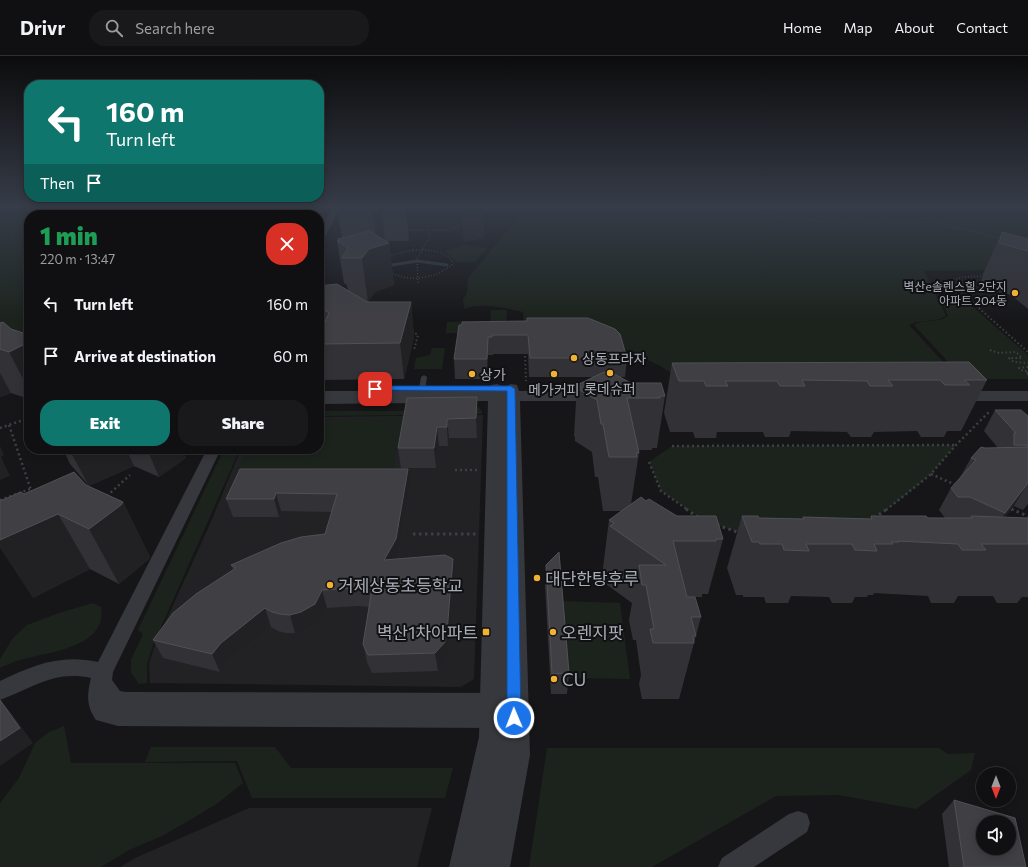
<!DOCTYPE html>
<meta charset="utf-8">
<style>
:root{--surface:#101012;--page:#19191b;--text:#f1f3f6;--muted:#9c9d9f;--line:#303032;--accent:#0f766e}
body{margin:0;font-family:Commissioner,"Noto Sans KR",sans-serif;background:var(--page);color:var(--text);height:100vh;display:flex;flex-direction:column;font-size:15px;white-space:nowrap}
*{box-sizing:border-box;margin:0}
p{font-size:13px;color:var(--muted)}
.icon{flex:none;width:22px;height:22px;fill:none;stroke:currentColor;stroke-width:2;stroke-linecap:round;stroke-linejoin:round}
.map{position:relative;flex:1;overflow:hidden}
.sheet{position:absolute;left:24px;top:154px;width:300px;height:244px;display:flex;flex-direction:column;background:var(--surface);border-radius:16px;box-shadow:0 2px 10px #0003,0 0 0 1px var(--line)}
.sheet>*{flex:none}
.hud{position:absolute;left:24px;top:24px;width:300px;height:122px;border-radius:16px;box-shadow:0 2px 10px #0003,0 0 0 1px var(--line);background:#0f766e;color:#fff;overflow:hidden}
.needle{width:26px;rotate:180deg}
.buttons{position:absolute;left:976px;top:711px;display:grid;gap:8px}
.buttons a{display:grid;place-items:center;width:40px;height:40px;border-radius:50%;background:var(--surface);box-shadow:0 2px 10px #0003,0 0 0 1px var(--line);font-size:20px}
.pin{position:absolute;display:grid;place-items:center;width:34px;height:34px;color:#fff;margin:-17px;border-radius:8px;box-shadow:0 2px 6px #0006}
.me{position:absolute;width:44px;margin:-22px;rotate:359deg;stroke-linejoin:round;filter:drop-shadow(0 0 3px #0008)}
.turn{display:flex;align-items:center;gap:14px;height:84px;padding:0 16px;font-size:18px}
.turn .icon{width:52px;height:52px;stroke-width:2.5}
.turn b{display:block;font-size:28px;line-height:34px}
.then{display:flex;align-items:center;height:38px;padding:0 16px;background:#0003;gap:8px;font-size:15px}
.round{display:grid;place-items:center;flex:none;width:42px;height:42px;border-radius:16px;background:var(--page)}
.headline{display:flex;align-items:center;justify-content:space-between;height:68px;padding:0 16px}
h1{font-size:24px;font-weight:800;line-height:30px;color:#1e9e55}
.action{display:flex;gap:8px;margin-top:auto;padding:8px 16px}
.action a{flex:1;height:46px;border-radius:16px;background:var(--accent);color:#fff;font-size:16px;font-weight:800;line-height:46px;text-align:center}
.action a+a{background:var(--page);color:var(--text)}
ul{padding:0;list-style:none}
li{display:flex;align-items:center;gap:12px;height:52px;padding:0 16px}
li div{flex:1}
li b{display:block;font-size:15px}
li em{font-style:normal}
header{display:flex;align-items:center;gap:24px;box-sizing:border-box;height:56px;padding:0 20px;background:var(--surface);border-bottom:1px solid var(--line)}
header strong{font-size:19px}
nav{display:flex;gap:22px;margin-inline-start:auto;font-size:14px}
.search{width:280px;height:36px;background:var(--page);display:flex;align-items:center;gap:10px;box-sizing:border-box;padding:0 14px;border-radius:16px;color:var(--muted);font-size:15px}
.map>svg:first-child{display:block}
.built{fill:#222225}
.green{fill:#1c231d}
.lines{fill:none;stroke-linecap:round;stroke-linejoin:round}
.stream{stroke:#2c353c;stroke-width:3}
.path-far3{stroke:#3d3f44;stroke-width:1.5;stroke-dasharray:1 2;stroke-linecap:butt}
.path-far2{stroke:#3d3f44;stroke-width:2;stroke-dasharray:1.5 2.5;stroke-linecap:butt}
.path-far1{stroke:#3d3f44;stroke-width:2.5;stroke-dasharray:2 3;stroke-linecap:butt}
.path{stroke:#3d3f44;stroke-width:3;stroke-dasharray:2.5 3.5;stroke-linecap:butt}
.service{fill:#37383d;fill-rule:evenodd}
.minor{fill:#37383d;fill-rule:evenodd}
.tertiary{fill:#37383d;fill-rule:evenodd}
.wall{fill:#323236}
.shaded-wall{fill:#212124}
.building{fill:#3f3f44;stroke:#4f5156;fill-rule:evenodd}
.route{fill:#1a73e8;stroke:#114b97}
.poi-dot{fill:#f2b134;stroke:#111113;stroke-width:1.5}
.labels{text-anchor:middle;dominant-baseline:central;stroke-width:4;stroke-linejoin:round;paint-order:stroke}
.far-poi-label{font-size:12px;fill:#a8adb8;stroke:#111113;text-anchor:end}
.poi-label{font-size:14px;fill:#a8adb8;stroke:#111113;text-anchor:start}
.near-poi-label{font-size:17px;fill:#a8adb8;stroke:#111113;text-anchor:start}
</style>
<header>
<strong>Drivr</strong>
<div class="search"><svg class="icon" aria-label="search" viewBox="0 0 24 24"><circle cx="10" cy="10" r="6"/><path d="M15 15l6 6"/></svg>Search here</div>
<nav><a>Home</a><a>Map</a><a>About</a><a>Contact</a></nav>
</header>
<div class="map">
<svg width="1028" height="811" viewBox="0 0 1028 811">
<rect width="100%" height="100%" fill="#161618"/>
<path class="built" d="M483 359 474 623 461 631 150 627 149 608 155 589 210 468 241 393H319V361Z
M249 752H432L417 811H120L135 802Z"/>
<path class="green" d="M0 150H329L323 151 318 159H29V300L0 305Z
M524 150H1028V214L924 215 946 260C935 267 921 263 909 269L959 323 679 322 662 311 590 276 524 270 523 256C505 252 482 246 464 253L463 243 467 237 468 222 524 155Z
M466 189 487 192 475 206H457L444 195Z
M940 239 967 246 1028 299V323H964L914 269C924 262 937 268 948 260Z
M491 254H507L506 270H490Z
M467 265 473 269 469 277H446L447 266Z
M432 292H445L442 313H414L416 302 430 299Z
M453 351H478L482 355V358L319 360V355H436Z
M404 361 393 412H238L247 393H319V363Z
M956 389 930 419 899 445 871 463 758 482 706 466 661 435 649 406 672 390Z
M224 393H240L153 589 147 608V627L139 628 131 617V604L143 578 138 574Z
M562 545 620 547 630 623 567 622Z
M93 547 101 551C108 593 44 596 17 605 11 607 6 609 0 612V603L13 582 27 569 59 557Z
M64 670 71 707H235L243 727 218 747 195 761 162 780 129 794 101 811H0V747L19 722 35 687 49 676Z
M151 691H275L291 712H453L445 742H252L237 705 145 706Z
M547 692H939L948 698 975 697 971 714 916 753 838 739 776 740 652 811H529Z"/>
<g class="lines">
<path class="stream" d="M386 210 417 205 447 209"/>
<path class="path-far3" d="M737 150 778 161 854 168 936 166 1002 183
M405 174H452L461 168
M413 194C427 194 442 193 452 205V209C431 225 404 227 382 212V208L392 199Z
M418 227 417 203 430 180 428 174
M953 229 948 225 963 221 986 220"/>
<path class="path-far2" d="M952 228 1028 296
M412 275 418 279 414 294
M990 294 999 297 1016 296 1022 302H1009L1014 306 1028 307
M525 296 526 325
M1028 311 1019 312 1023 315H1028
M1028 317H1026L1028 319"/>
<path class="path-far1" d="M9 369 32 437
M0 372 29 362
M672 390 956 389
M649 406 661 435 688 454
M455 414H478
M931 418 956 429
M107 440 130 419
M0 444 30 433
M1009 452 1014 454
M886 454 930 419 956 389 989 356"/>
<path class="path" d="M686 453 699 462
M1011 453 1028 460
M874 462 887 453
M717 469 740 477
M413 478H476"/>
<path class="service" d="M424 319 427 321 425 333 422 335 419 333 421 321Z
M416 343H419L420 345 419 347 319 348V344Z"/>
<path class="minor" d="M333 150 340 151 324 183 319 186V175Z
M207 393H221L113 616 112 624 120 635 125 636 499 637 507 640 510 647 505 654 510 662 507 669 499 672 118 670 96 664C86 650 87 638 91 622 54 614 33 632 0 644V625C34 609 60 598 98 606Z
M798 755 807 758 810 767 807 776 754 811H718L722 802 789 758Z"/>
<path class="tertiary" d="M497 328 504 331 511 328 517 329 519 335H602L608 336 610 340 608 344 602 345H520L530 699 510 811H449L479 681 488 345H319V335H489L491 329Z
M954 335H1028V345H954L948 344 946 340 948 336Z"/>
</g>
<path class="wall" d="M337 150H406L409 185H387L389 187 394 229 375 236 368 246H411L414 281 404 323 323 324 319 306V279L322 273 319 259V230L348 235 347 229 344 227 337 185H338V183L342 182Z
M462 150H489V155H485L484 159H483L484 182 464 185Z
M1002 176 1028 183V253L1011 239 980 230 983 218Z
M527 265 627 302 625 321H620L631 327 665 340 657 392H652V394H638L639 397 631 448 646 445 723 483 708 538H702V541H686L701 561 679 643H642L639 628 641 619 636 584H633L629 564 632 547 603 526 604 521 602 520 609 464 621 455H603L598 421H595L592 396 575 385V381L574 380 577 329 593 321H529L528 298H493V299H488L487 323H455L454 303 459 269Z
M0 267 11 273 29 279V343L11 337 0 341Z
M672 307 987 324 961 375H947L944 381H921L917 375 874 376 871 381H851L847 376 791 375 789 381H765L763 376H717L716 382H695L693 376H670L664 357Z
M477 341V382H449L448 390H439L436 412H401L398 392Z
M995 354 1028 360V448L1023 454 1014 450 1005 461 1028 462V541H1022L1017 547H997L993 540H958L954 547H931L928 540 874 537 873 539H868L867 541H855L852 547H832L829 541 791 540 788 547H766L764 541H743V539H736L727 512 742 460 759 462 802 463 803 461 870 463 871 460 945 462 939 454 951 432 959 423 971 402 985 392H998L984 375Z
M63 393H182L186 402 159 421 134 410 89 430 70 408Z
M240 413 410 431 398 502 454 521 449 594 446 604 438 615 372 617 367 606 363 588 369 551 358 550 327 552 320 566 306 575 295 577H286L278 575 271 571 229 605 220 616 163 602 153 584 233 514 231 509 325 478 332 456 281 455 279 461H233L226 443Z
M86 429 123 446 150 501 148 504 119 528 90 513 33 542 24 438Z
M546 509 569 617 567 638H551L545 529Z
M954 744 1026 811H949L942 758Z"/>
<path class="shaded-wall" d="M378 150H381L385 185 389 187 394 229 375 236 368 246 362 202 369 193 377 190 373 156Z
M462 150H483L484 182 464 185Z
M484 150H485V155L484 159Z
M411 246 414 281 404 323 400 287Z
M488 281V299L487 323V303Z
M29 286V334L9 296Z
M0 317 11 337 0 341Z
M477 341V382L476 362Z
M447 363 449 382 448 390 447 371Z
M437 371 439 390 436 412 434 392Z
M0 390 4 399 1 401 10 420 0 424Z
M69 393H126L134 410 89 430Z
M147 393H182L186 402 159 421Z
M408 413 410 431 398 502 387 522 384 504Z
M1028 427 1014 450 991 480 1005 457Z
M276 437 281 455 279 461 274 443Z
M123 446 150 501 148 504 119 528 89 473Z
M58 458 90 513 33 542 0 492V484Z
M453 503 454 521 449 594 446 604 438 615 435 597Z
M322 534 327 552 320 566 306 575 295 577 290 559Z
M265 552 271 571 229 605 220 616 212 598 221 587Z
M0 644 12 658 33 687 0 710Z"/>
<path class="building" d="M359 150H379L377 154 373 156H356Z
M369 175 389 187 369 193 362 202H342L348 192 337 185 340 184 338 183Z
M1002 176 1028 183V195L999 187Z
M337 228 367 246H411L400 287 319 288V279L329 257 319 250V248H320L319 247V230Z
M527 262H588L615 273 620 278 627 302H530L528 279H492V281H488L487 303H454L459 269H462V266L527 265Z
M3 266 11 273 29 279V286L9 296 0 293V267Z
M969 306 987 324H964L970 329H945L940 324H888L893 330H870L867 325 802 324 805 330H780L777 325H725L728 330H706L704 325H679L672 307Z
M604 316 608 318 610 316 631 327H661L665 340H660V342H627L639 397H636L637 401H609L603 368H601L597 344 578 333 581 331 577 329Z
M477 341 476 362 447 363V371H437L434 392H398L407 342Z
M995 354H1021L1028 360V391L1026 389H1014V377H1016Z
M981 391 985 392 1028 391V427L1005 457 970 441H958L951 432 976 404 971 402Z
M240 413H408L396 483 384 504 445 499 453 503 447 576 445 586 435 597 368 599 363 588 372 533 354 532 322 534 315 548 301 556 290 559 280 558 272 556 265 552 221 587 212 598 153 584 173 557 196 538 236 512 231 509 281 487 301 481 325 478 337 438 276 437 274 443H226Z
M74 416 86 429 123 446 121 449 89 473 58 458 0 484V445L21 436 24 438Z
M641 441 646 445 649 443 677 460H716L723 483H716V485H673L687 541H695L701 561H691L696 580H693L694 587H653L650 573H654L646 529H642L639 509H666L610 470 614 467 609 464Z
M742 460H758L759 462 804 463 803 461 872 463 871 460H926L928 462H972L971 460 1028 462V488H981L986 494H962L958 488 898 485 899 486H891L893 488H874L877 495 855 494 852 488H806L809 495 784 494 782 488H760L759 486H752Z
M559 496 569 617 552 618 546 509Z
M0 644 20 672 0 685Z
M954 744 1015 762 1026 811H964ZM983 766H1009V792H983Z"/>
<linearGradient id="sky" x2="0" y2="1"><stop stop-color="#0c0c0d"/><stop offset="0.57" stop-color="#363c48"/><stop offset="1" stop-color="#363c48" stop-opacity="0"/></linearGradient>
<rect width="1028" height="264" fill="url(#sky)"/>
<path class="route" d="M375 330H511L515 333 521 662 519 666 514 668 509 666 507 662V335L373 334 371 333Z"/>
<g class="poi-dot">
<circle cx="1015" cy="237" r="4"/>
<circle cx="574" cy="302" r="4"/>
<circle cx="610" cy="317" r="4"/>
<circle cx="472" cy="318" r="4"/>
<circle cx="554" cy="318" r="4"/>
<circle cx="537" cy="522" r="4"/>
<circle cx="330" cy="529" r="4"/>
<rect x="482" y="572" width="8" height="8" rx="2"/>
<circle cx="553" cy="576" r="4"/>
<circle cx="554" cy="623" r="4"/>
</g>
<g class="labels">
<g class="far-poi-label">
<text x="1007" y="230">벽산e솔렌스힐 2단지<tspan x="1007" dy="14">아파트 204동</tspan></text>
</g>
<g class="poi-label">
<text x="582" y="302">상동프라자</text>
<text x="480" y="318">상가</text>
<text x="610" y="332" text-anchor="middle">롯데슈퍼</text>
<text x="554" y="333" text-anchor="middle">메가커피</text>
</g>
<g class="near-poi-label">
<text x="545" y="522">대단한탕후루</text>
<text x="338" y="529">거제상동초등학교</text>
<text x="478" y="576" text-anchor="end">벽산1차아파트</text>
<text x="561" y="576">오렌지팟</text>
<text x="562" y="623">CU</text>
</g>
</g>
</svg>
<div class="buttons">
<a><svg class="needle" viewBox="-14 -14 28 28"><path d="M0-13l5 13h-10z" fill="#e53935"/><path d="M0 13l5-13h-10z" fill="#9c9d9f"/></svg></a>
<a><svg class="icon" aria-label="sound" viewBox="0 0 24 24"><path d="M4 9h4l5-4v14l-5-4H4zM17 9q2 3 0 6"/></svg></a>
</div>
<div class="pin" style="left:375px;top:333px;background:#d93025"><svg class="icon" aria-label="arrive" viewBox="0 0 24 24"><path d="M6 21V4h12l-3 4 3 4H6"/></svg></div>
<svg class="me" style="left:514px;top:662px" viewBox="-20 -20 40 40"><circle r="17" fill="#1a73e8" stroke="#fff" stroke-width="3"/><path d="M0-11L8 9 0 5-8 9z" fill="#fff"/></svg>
<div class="hud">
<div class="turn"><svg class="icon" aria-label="left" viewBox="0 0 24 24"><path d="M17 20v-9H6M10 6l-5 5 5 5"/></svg><div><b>160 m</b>Turn left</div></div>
<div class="then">Then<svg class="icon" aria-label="arrive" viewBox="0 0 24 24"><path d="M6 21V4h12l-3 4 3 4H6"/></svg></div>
</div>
<section class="sheet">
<div class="headline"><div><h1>1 min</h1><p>220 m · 13:47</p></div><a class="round" style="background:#d93025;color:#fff"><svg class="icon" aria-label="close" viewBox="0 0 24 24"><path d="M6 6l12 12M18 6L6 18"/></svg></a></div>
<ul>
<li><svg class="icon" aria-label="left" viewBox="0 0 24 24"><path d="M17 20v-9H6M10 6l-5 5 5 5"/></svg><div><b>Turn left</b></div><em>160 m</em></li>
<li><svg class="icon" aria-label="arrive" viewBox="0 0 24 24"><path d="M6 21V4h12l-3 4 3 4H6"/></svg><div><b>Arrive at destination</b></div><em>60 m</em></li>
</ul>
<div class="action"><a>Exit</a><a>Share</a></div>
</section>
</div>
